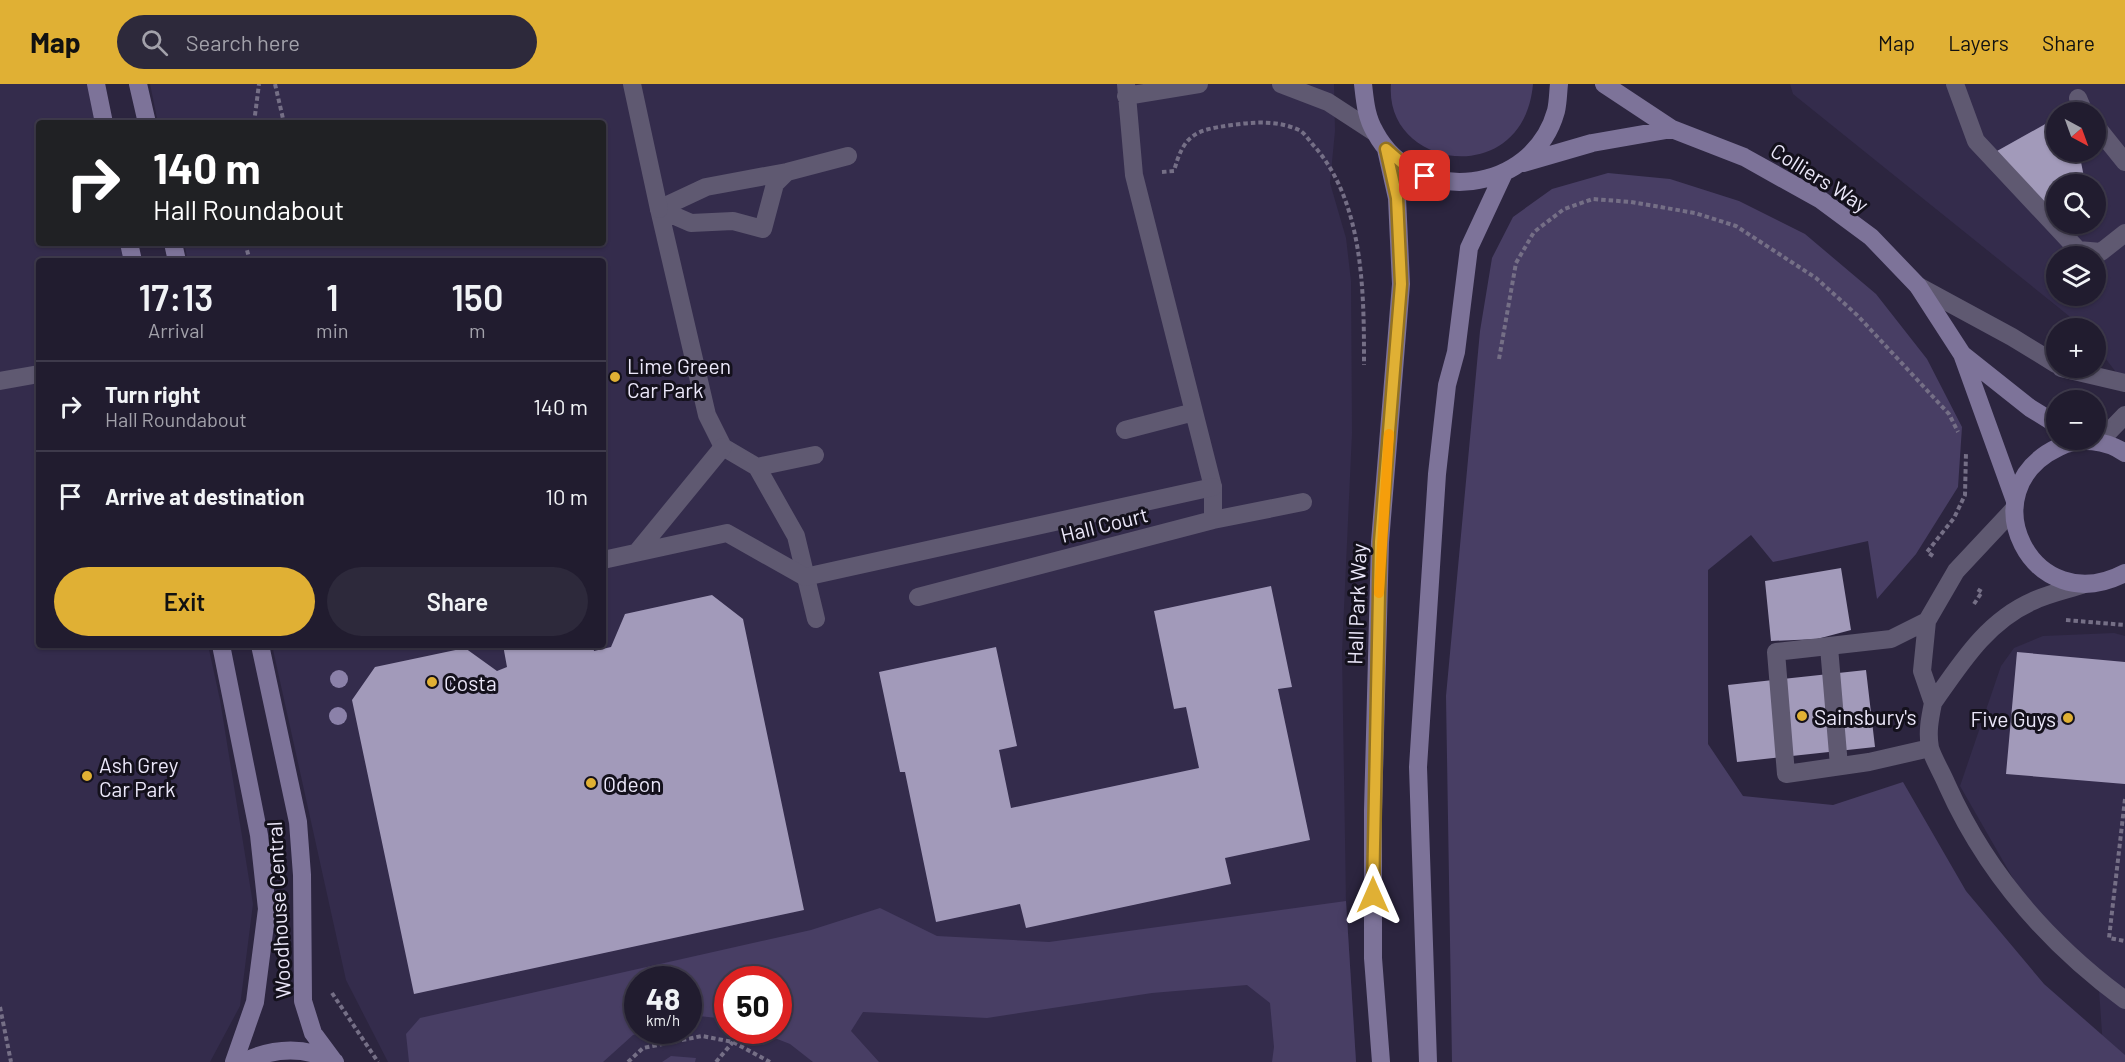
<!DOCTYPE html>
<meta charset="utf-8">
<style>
:root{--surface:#211c2f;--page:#2d293b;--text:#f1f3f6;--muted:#a2a1aa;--line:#3e3a4b;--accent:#e0b034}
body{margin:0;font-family:Barlow,sans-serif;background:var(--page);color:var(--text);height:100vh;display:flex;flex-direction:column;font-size:22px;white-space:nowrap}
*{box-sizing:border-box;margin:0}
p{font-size:20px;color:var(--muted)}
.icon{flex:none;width:33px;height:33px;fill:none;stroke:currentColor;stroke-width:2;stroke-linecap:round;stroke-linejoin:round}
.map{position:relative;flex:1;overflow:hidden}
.drawer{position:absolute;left:36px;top:174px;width:570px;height:390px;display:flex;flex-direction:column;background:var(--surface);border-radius:6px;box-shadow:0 2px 4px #0004,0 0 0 2px var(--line)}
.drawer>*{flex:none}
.hud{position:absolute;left:36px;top:36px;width:570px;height:126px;border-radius:6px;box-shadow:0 2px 4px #0004,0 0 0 2px var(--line);background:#202124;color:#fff;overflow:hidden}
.needle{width:39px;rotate:139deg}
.controls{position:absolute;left:2046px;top:18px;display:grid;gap:12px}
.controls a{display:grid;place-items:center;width:60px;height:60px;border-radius:50%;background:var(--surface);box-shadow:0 2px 4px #0004,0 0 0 2px var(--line);font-size:30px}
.speed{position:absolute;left:624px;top:882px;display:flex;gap:12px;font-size:30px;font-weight:700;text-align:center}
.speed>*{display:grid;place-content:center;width:78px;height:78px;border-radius:50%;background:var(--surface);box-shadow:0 2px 4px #0004,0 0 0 2px var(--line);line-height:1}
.speed small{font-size:15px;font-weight:400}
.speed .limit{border:9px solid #d22;background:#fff;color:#111}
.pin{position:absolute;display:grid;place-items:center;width:51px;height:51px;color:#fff;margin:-26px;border-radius:12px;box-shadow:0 3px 9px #0006}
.me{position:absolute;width:66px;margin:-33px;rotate:0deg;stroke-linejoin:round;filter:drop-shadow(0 0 4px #0008)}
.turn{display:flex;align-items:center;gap:21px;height:126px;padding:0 18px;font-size:27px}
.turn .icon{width:78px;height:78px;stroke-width:2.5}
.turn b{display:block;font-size:42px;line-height:51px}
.eta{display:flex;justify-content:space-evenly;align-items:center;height:102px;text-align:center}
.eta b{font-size:36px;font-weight:600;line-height:42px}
.button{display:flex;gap:12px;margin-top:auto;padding:12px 18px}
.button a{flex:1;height:69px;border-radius:36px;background:var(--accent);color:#111;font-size:24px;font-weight:600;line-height:69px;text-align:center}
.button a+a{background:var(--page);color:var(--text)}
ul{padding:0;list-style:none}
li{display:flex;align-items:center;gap:18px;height:90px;padding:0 18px;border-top:2px solid var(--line)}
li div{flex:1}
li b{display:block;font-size:22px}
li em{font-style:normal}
header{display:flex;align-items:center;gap:36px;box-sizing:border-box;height:84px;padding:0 30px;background:var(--accent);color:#111}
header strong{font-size:28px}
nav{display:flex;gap:33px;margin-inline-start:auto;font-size:21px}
.search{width:420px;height:54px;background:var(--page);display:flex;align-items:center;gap:15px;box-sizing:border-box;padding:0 21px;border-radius:33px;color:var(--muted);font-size:22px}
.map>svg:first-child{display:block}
.built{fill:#342c4c;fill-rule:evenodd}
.green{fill:#483e64}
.building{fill:#a29aba}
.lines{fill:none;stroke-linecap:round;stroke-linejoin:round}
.path{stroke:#756f86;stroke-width:4;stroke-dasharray:4.5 3;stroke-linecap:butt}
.lane{stroke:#5f5971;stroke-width:18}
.street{stroke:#5f5971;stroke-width:18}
.secondary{stroke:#7d7399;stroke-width:18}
.tree{fill:#8b81a9}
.route-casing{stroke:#927222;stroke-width:15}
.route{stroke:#e0b034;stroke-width:10}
.slow{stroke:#f59e0b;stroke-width:10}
.poi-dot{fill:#e0b034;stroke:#14111c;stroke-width:2}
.labels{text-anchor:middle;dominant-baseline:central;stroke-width:6;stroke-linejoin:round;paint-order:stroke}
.street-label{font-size:21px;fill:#ebe7f9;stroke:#14111c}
.poi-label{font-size:21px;fill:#ebe7f9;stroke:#14111c;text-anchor:start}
</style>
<header>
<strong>Map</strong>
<div class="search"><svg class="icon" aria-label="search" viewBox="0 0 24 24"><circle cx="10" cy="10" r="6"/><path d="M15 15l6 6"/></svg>Search here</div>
<nav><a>Map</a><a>Layers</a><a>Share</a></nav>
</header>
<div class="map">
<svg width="2125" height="978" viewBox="0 0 2125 978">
<rect width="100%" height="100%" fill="#2c253f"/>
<path class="built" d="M0 0H87L95 39H39V159H121L125 177H39V561H208L220 616 253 820 240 922 210 978H0Z
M150 0H1334L1335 47 1330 99 1346 154 1351 197 1352 349 1342 568 1346 817 1356 978H388L346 896 272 561H603V177H188L184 159H603V39H158ZM638 896H688V946H638ZM728 896H778V946H728Z
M1790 0H2125V300L2096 262V244H2081L2074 236 1793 10ZM2056 28H2096V68H2056ZM2056 100H2096V140H2056ZM2056 172H2096V212H2056Z
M2114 549 2125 552V978H2104L2098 891 2022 810 1960 702 2001 582 2014 564 2043 552Z"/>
<path class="green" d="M1391 0H1533C1524 106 1384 86 1391 0Z
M1608 89 1670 95 1739 117 1805 150 1876 210 1927 275 1962 343 1958 403 1916 470 1877 515 1868 457 1773 478 1751 451 1708 486V660L1743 712 1833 721 1903 698 1966 807 2044 900 2125 971V978H1452L1446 612 1480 247 1492 174 1513 133 1552 105Z
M1346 817 1356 978H1272L1274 963 1270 919 1247 901 1152 909 987 934 863 928 851 947 879 978H813L790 960 757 947 778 946V896H728L727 935 689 931 688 896H638V946L645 947 633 951 603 978H409L406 950 420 934 811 846 880 824 937 852 1049 858Z
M671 972 696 974 695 978H662Z"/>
<path class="building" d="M2056 34V68H2079L2085 98 2056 100V134L1997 67Z
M1841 484 1851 546 1817 555 1771 557 1765 497Z
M1271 502 1292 603 1278 605 1310 756 1225 774 1231 800 1026 844 1020 820 936 838 905 688H900L879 588 996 563 1017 662 999 666 1011 724 1199 684 1186 623 1174 625 1154 527Z
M712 511 743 535 804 826 414 910 352 616 375 583 465 564 497 587 507 583 503 561H593L594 567 611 563 625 530Z
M2017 568 2125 578V700L2006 690Z
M1866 586 1875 663 1737 678 1728 601Z"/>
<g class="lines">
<path class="path" d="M275 0 284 39
M254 39 259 0
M1162 88 1174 87C1184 50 1195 46 1232 41 1254 38 1277 36 1299 46 1305 49 1310 58 1315 63 1364 120 1364 209 1364 281
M245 159 250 177
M1499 275 1516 179 1534 148 1564 125 1593 115 1631 118 1695 129 1736 142 1816 194 1857 231 1949 330 1958 348
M1933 472 1927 468 1954 434 1965 411 1966 368
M1974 520 1982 508 1977 505
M2066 536 2125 541
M2125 715 2109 854 2125 857
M332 909 378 978
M0 923 11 978
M628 978 643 964 702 952 733 958 770 978
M716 978 733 958"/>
<path class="lane" d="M1126 0 1134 91 1213 403V436
M1281 0 1328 18 1374 48
M1955 0 1976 57 2078 166 2101 168 2125 149
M1126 12 1199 0
M2078 14 2084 28
M2096 42 2125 78
M659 125 707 331 723 363 757 383 815 371
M659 125 706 103 787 88 848 72
M659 125 691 139 733 137 763 145 775 100 787 88
M1918 202 2012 253 2056 280
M2061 284 2125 299
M0 297 39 290
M1125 346 1194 328
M2099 358 2125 331
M757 383 796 452 816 535
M2014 425 1956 487 1927 537 1922 587 1933 619C1961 579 1987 537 2033 517 2048 510 2066 506 2082 501
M918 513 1213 436 1303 418
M1927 537 1891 555 1776 568 1786 690 1869 678 1930 664
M1829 563 1839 682
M1933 619C1930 634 1927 648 1930 664 1934 676 1942 689 1947 701 1986 788 2049 860 2125 916"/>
<path class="street" d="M632 0 659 125
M637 468 723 363
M603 476 727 449 805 493 1213 403"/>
<path class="secondary" d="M96 0 104 39
M138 0 147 39
M1363 0C1365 17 1366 33 1375 48 1416 124 1533 110 1556 27 1558 19 1558 9 1559 0
M1604 0 1672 45 1744 73 1821 116 1871 153 1918 202 1962 270 2015 417
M1523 79 1592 59 1672 45
M129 159 133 177
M173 159 177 177
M1962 270 2030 324 2056 340
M2125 369C2106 356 2080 353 2059 363 1967 406 2032 538 2125 489
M221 561 259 751 267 825 255 918 234 978
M260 561 298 738 302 791 303 917 313 949 333 976
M243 978C273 964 305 962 335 978
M1381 978 1373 874V727L1380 458 1401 200 1397 114 1386 65
M1428 978 1418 683 1437 390 1447 301 1456 268 1469 164 1503 91"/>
</g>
<g class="tree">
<circle cx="339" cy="595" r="9"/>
<circle cx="338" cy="632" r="9"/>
</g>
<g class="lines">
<g class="route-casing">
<path id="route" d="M1373 811 1380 458 1401 200 1397 114 1386 65 1410 86 1425 92"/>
</g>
<use href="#route" class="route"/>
<path class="slow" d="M1379 509 1389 350"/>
</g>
<g class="poi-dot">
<circle cx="615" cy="293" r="6"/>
<circle cx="432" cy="598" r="6"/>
<circle cx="1802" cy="632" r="6"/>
<circle cx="2068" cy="634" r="6"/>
<circle cx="87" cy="692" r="6"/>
<circle cx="591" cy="699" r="6"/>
</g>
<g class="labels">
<g class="street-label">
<text transform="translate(1820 93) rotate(32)">Colliers Way</text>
<text transform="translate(1104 440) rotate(-14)">Hall Court</text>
<text transform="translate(1356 520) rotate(-88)">Hall Park Way</text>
<text transform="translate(278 826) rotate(-93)">Woodhouse Central</text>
</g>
<g class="poi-label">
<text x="627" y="281">Lime Green<tspan x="627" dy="24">Car Park</tspan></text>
<text x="444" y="598">Costa</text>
<text x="1814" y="632">Sainsbury's</text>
<text x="2056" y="634" text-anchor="end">Five Guys</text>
<text x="99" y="680">Ash Grey<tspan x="99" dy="24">Car Park</tspan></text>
<text x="603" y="699">Odeon</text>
</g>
</g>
</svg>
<div class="controls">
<a><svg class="needle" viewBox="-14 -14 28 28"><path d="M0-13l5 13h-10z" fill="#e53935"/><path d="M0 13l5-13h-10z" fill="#a2a1aa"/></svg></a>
<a><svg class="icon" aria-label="search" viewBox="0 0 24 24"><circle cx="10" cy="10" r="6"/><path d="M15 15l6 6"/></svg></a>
<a><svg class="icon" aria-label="layers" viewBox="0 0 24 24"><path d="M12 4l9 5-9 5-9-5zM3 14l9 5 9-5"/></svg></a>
<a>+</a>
<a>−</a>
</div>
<div class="speed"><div>48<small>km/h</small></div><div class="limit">50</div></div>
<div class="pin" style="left:1425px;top:92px;background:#d93025"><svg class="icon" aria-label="arrive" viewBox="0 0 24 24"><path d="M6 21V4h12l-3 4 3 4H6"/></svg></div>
<svg class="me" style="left:1373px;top:811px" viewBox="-20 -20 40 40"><path d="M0-17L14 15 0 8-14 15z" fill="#e0b034" stroke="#fff" stroke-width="4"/></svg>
<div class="hud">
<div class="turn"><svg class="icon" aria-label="right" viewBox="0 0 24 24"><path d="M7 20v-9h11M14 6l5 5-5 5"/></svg><div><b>140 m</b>Hall Roundabout</div></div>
</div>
<section class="drawer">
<div class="eta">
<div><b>17:13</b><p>Arrival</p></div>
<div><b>1</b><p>min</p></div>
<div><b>150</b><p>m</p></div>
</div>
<ul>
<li><svg class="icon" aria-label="right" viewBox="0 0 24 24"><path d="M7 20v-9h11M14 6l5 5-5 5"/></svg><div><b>Turn right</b><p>Hall Roundabout</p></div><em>140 m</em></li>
<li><svg class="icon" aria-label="arrive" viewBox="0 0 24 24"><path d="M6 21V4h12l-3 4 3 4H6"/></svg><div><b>Arrive at destination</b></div><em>10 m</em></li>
</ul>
<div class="button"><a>Exit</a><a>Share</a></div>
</section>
</div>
